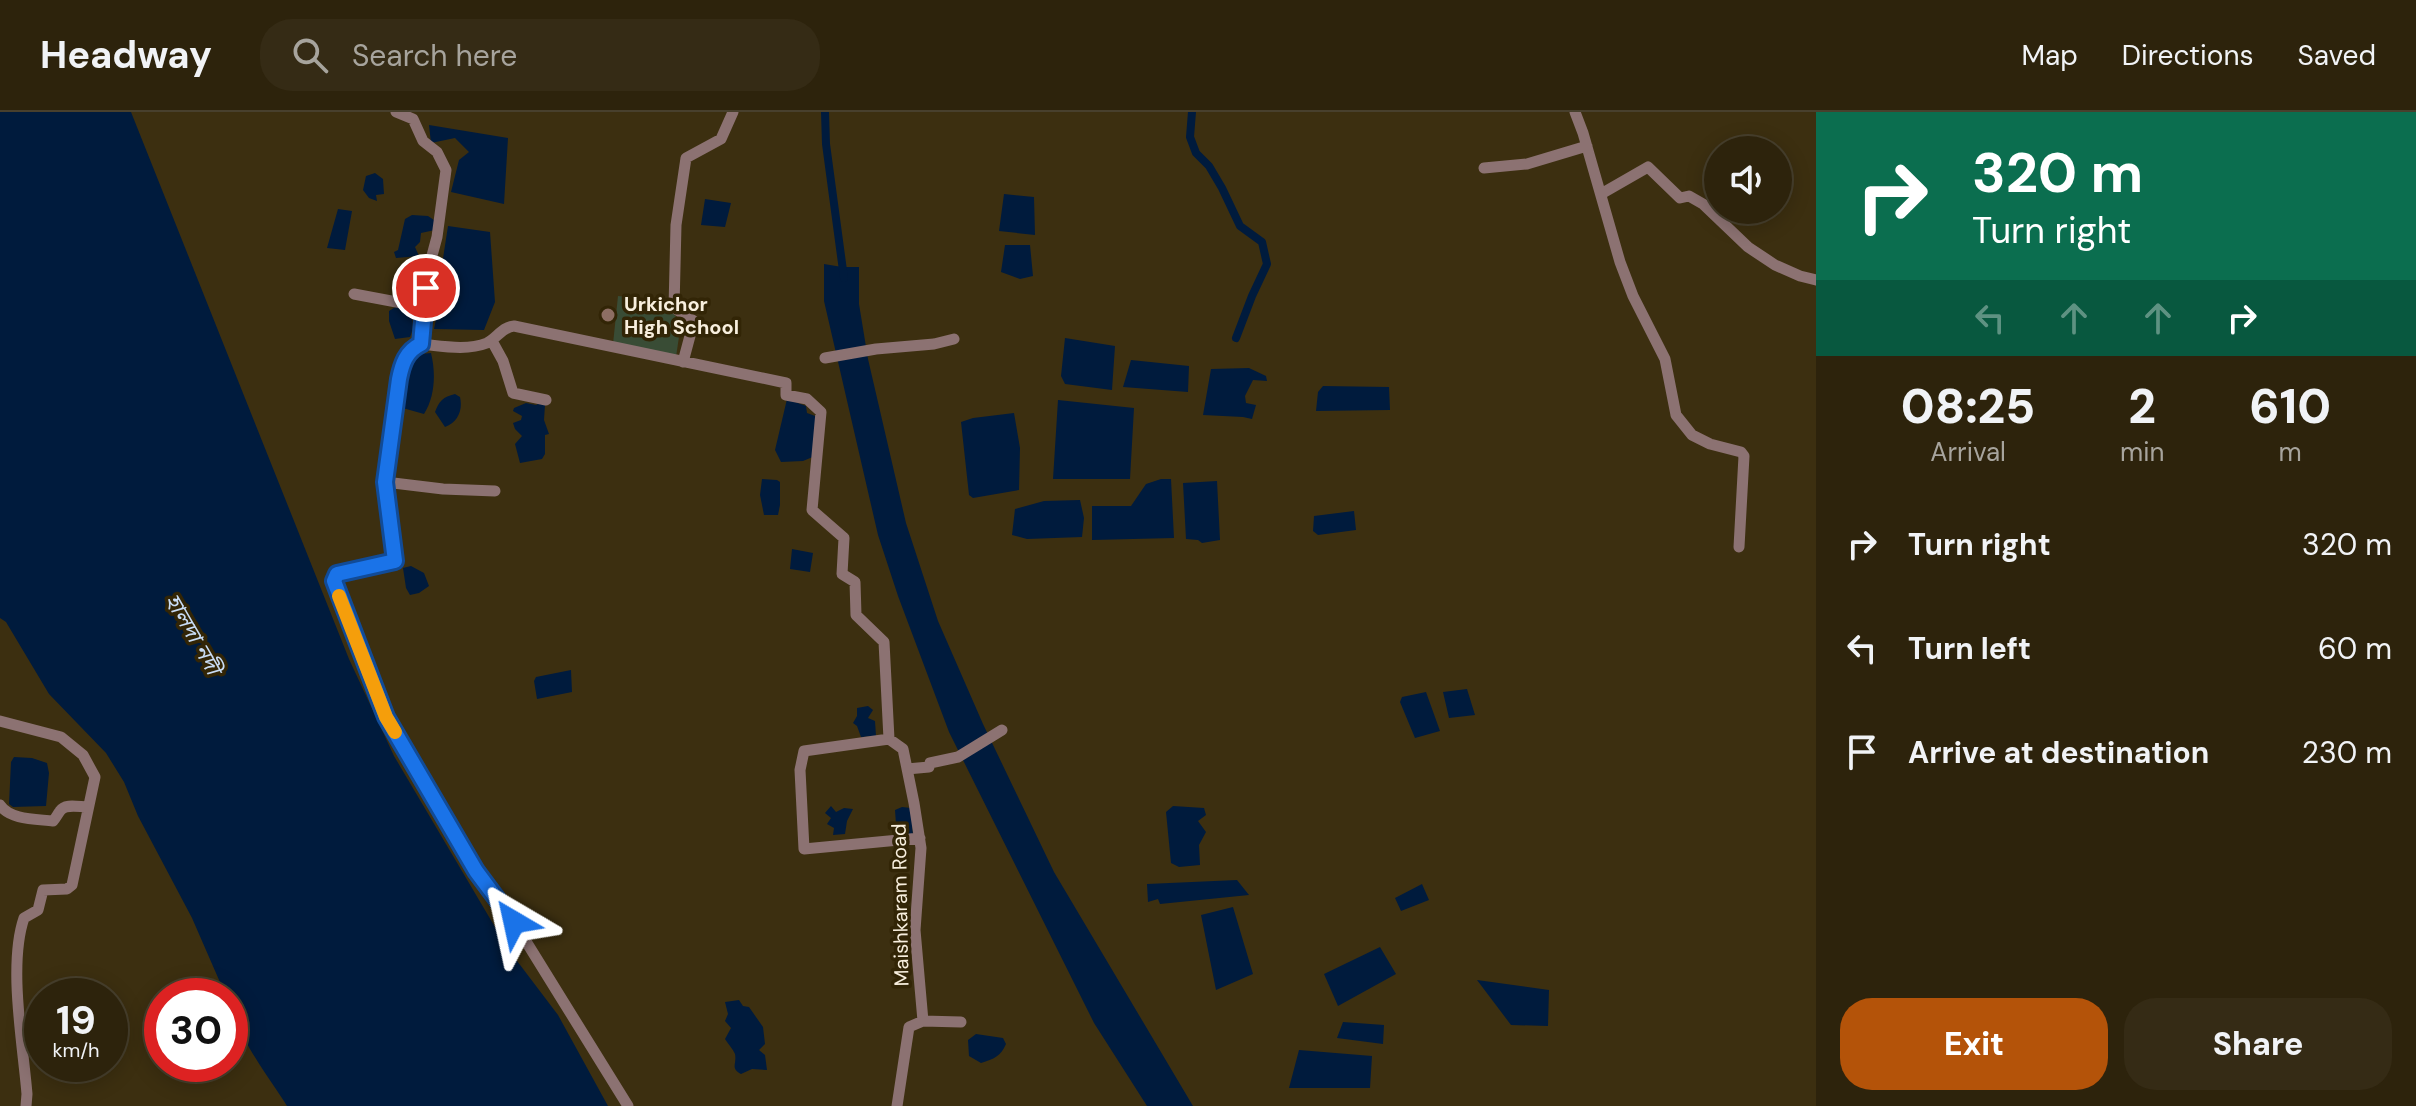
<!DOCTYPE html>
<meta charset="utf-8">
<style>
:root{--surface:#2d230c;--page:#352b15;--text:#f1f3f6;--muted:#a7a49d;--line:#48402d;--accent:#b45309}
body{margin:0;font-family:"DM Sans","Noto Sans Bengali",sans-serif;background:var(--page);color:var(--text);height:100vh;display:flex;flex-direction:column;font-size:30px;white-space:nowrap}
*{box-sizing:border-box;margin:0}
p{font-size:26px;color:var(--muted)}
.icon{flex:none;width:44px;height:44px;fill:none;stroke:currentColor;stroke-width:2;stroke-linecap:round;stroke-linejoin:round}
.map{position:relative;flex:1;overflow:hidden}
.details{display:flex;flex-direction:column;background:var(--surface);width:600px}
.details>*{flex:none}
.top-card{background:#0b6e4f;color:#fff;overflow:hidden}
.fabs{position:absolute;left:1704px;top:24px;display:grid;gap:16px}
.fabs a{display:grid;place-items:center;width:88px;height:88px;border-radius:50%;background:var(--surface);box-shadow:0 4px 20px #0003,0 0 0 2px var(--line);font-size:40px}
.speed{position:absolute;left:24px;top:866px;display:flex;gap:16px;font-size:40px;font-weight:700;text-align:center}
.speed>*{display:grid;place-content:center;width:104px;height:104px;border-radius:50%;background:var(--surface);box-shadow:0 4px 20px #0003,0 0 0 2px var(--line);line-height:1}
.speed small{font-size:20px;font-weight:400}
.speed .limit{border:12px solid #d22;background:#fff;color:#111}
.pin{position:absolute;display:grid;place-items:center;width:68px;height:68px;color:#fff;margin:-34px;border:4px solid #fff;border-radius:50%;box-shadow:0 2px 8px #0007}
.me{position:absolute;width:88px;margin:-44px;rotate:324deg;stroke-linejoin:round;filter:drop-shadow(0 0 6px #0008)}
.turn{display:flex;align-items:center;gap:28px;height:168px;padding:0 24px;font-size:36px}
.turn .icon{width:104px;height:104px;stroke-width:2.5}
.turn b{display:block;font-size:56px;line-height:68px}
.lanes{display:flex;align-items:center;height:76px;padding:0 24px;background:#0003;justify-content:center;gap:40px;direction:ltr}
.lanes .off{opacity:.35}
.eta{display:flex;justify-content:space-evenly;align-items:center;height:136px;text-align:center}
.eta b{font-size:48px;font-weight:800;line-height:56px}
.action{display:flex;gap:16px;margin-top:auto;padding:16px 24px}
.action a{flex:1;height:92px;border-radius:32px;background:var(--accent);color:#fff;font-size:32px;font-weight:800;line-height:92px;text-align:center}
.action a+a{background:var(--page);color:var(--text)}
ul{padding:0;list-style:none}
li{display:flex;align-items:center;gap:24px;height:104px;padding:0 24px}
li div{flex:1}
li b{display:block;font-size:30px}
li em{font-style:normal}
header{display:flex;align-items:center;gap:48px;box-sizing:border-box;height:112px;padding:0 40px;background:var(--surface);border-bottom:2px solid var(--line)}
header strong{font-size:38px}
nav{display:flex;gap:44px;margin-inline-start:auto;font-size:28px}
.search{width:560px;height:72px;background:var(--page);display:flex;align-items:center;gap:20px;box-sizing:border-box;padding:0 28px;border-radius:32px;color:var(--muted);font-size:30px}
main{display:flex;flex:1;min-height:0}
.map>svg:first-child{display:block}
.green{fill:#394c35}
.water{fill:#001b3d}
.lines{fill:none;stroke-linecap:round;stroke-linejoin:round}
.canal{stroke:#001b3d;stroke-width:8}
.minor{stroke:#8c7272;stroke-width:11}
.route-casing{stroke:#114b97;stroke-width:20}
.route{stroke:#1a73e8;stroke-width:14}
.slow{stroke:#f59e0b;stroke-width:14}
.education-dot{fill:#8d6e63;stroke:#322506;stroke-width:3}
.labels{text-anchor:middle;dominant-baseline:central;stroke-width:7;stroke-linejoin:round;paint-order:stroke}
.poi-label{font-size:20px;font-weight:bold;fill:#f8efde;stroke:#322506;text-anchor:start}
.street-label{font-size:20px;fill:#f8efde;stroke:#322506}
.water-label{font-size:22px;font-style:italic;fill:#c8dcf5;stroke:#322506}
</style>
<header>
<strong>Headway</strong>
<div class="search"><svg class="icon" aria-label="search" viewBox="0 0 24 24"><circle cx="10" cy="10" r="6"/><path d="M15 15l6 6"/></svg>Search here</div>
<nav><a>Map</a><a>Directions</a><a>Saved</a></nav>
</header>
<main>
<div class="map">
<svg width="1816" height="994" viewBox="0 0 1816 994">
<rect width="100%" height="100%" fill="#3c2f10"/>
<path class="green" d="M618 184 663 189 681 211 676 245 613 232Z"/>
<path class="water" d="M0 0H131L349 547 394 644 508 837 558 903 608 994H287C270 967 230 915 230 884H226L192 806 138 704 124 670 106 641 49 582 6 510 0 506Z
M429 13 508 26 504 92 451 80 459 48 469 40 455 26 431 31Z
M375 61 383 67 384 82 376 83 377 89 369 86 363 78 366 64Z
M1004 82 1034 85 1035 123 999 119Z
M705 87 731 91 725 115 701 113Z
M338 97 352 99 345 138 327 136Z
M412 103 428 104 434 108 435 118 421 121 420 130 415 135 419 144 396 146 394 140 398 138 405 107Z
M448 114 490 120 495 190 484 218 434 217 442 177V153Z
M1005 133H1030L1033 164 1020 167 1001 160Z
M824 152 842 155H859V192L868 247 906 411 938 509 983 612 1054 760 1193 994H1147L1094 911 949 620 898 484 878 423 824 189Z
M400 192 402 197 408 198C414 205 414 216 410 225L395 227 389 209V199Z
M1065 226 1115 234 1112 278 1065 272 1061 264Z
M431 241C436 261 435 285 424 302L399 295 410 246 421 242Z
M1131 248 1189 254 1188 280 1123 275Z
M1249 256 1266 264 1267 269 1253 268 1245 284 1246 291 1256 293 1252 307 1243 305 1203 303 1211 257Z
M1323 274 1389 275 1390 298 1316 299 1318 280Z
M455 282 460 285C463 298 458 310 445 315L435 300C439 289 443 285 455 282Z
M787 287 806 294 807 301 818 305 815 344 803 349 781 350 775 338Z
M1058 288 1134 296 1130 367H1053Z
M542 290 545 293 544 308 549 322 545 323V342L542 347 520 351 515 332 522 324 515 317 513 311 521 308 522 304 513 299 514 296 526 291 536 293Z
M1014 301 1020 336 1019 378 973 386 969 383 961 310 973 306Z
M762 367 777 368 780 370V393L778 403H764L760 383Z
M1161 367H1171L1174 426 1092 428V394H1131L1146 372Z
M1217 369 1220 428 1202 431 1198 428 1186 427 1183 371Z
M1080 388 1084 406 1082 425 1027 427 1012 423 1015 397 1044 389Z
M1354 399 1356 418 1318 423 1313 419 1314 404Z
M792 437 813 441 810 460 790 457Z
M411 454 424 461 429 474 419 481 410 483 406 476 403 456Z
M571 558 572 580 537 587 534 569 536 565Z
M1467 577 1475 603 1449 606 1443 580Z
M1426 580 1440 619 1415 626 1400 590 1402 585Z
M868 594 873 598 868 606 875 609 876 624 861 625 857 614 853 611 857 604V596Z
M14 645 32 646 47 651 49 661 46 694 13 695 9 692 11 650Z
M831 694 836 700 844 696 853 697 847 709 845 722 833 723 834 716 827 712 831 706 825 701Z
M1173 694 1204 696 1206 703 1198 709 1206 720 1199 733 1200 753 1179 755 1171 751 1166 700Z
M902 695 911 696 913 724 902 725 896 712 895 698Z
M1237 768 1249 783 1160 792 1158 787 1148 790 1147 772Z
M1422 772 1429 788 1401 799 1395 786Z
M1233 795 1253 862 1216 878 1201 803Z
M1380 835 1396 862 1338 894 1324 862Z
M1477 868 1549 878 1548 914 1511 913Z
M739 888 743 894 749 895 763 915 765 932 759 938 765 943 767 958 752 957 741 962C730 956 737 952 735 942 733 937 728 932 725 927L731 916 725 909 728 902 725 890Z
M1343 910 1384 913 1383 932 1337 926Z
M976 922 1003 926 1006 932C1001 944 994 947 981 951L969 944 968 928Z
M1299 938 1372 944 1370 976H1289Z"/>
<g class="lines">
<path class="canal" d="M825 0 826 32 844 166
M1192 0 1190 25 1196 41 1209 54 1222 76 1240 114 1262 130 1267 152 1252 184 1236 226"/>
<path class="minor" d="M396 0 413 7 423 29 437 40 446 58 437 125 430 151 423 195 421 232C442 234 467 239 487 231 497 226 502 215 514 214L786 271V283L807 287 821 300 812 398 844 426 842 462 855 470 856 503 884 530 889 627 903 637 914 691 921 736 915 818 923 909 909 915 897 994
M1575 0 1583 21 1620 150 1633 184 1665 247 1676 303 1692 323 1710 332 1741 340 1744 344 1739 435
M1484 56 1527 52 1587 34
M1601 82 1648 55 1680 86 1689 84 1703 92 1748 135 1775 153 1800 164 1816 168
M354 182 423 195
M492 229 503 249 513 281 546 288
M421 232 409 240 402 253 385 370 443 377 495 379
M825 246 876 237 934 232 954 227
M683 250 694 209 674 196 676 113 686 46 721 27 733 0
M385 370 395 449 337 462 334 469 335 476 386 605 476 759 514 810 628 994
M0 609 61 625 83 643 95 665 72 773 67 777 43 778 38 798 24 806C8 853 23 932 27 982L26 994
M889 627 804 639 800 658 804 737 920 726
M907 657 929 655 930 651 958 645 1002 618
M0 693C10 708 36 707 53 709 56 706 57 703 60 699 65 691 79 695 88 695
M923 909 961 910"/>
</g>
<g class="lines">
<g class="route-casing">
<path id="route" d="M426 176 421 232C406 239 402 252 399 267L385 370 395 449 337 462 334 469 386 605 476 759 514 810"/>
</g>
<use href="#route" class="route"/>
<path class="slow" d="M339 484 386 605 395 620"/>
</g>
<circle class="education-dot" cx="608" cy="203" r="8"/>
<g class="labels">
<g class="poi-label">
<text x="624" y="192">Urkichor<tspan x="624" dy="23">High School</tspan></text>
</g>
<g class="street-label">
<text transform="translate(900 793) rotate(-91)">Maishkaram Road</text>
</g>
<g class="water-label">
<text transform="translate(193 522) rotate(60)">হালদা নদী</text>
</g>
</g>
</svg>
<div class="fabs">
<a><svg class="icon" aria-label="sound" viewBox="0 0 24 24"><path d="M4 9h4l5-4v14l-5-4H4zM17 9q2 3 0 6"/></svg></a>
</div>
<div class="speed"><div>19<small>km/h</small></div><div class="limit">30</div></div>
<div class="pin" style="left:426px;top:176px;background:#d93025"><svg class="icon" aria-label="arrive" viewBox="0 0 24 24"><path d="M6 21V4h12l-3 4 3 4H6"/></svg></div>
<svg class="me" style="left:514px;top:810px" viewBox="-20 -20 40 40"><path d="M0-17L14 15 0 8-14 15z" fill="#1a73e8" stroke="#fff" stroke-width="4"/></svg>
</div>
<section class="details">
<div class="top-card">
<div class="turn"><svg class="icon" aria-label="right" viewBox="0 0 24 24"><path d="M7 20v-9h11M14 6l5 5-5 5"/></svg><div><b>320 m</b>Turn right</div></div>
<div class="lanes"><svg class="icon off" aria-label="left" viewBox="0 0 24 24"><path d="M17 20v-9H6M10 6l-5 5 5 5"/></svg><svg class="icon off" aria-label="ahead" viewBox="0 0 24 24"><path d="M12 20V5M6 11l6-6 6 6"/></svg><svg class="icon off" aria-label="ahead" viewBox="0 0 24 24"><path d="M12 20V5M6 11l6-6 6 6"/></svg><svg class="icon" aria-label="right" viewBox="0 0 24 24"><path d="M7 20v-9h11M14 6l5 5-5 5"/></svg></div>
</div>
<div class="eta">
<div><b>08:25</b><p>Arrival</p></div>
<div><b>2</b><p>min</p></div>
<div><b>610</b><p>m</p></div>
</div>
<ul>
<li><svg class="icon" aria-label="right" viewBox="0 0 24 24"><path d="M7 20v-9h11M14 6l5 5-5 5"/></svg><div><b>Turn right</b></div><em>320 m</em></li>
<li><svg class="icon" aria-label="left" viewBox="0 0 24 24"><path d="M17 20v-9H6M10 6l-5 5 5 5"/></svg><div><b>Turn left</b></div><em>60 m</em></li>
<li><svg class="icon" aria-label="arrive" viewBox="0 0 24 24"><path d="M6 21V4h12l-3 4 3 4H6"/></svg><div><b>Arrive at destination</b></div><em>230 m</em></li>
</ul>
<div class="action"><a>Exit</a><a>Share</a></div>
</section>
</main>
